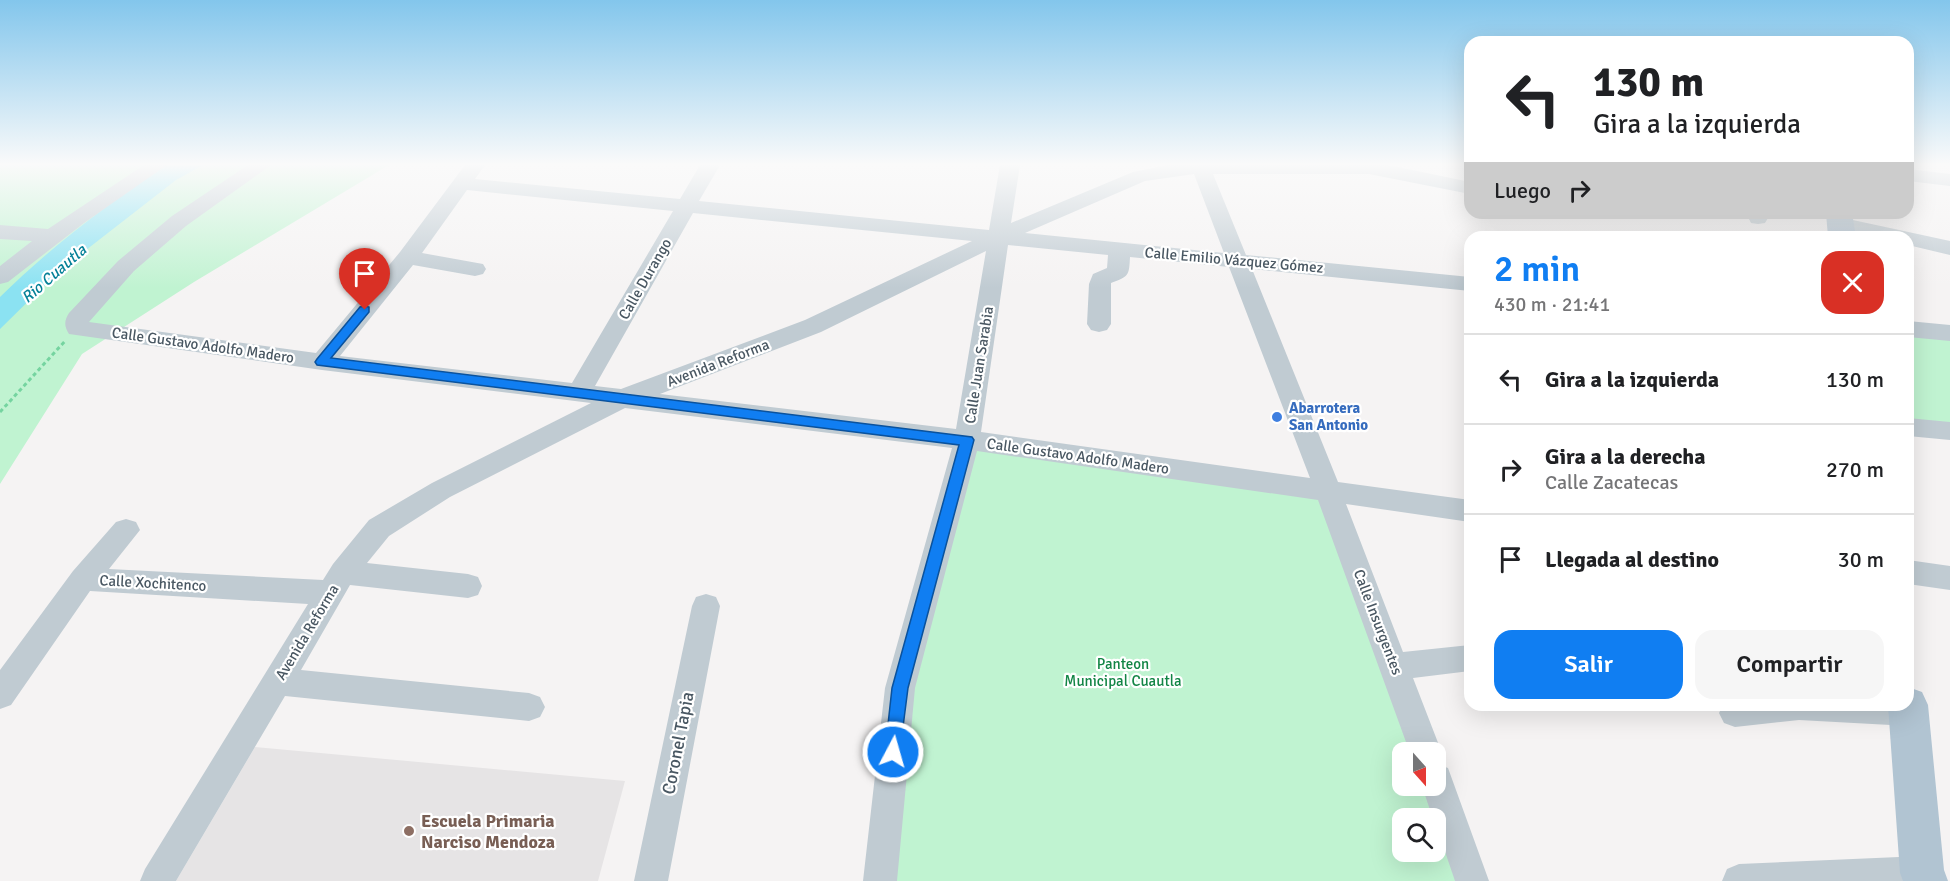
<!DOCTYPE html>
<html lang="es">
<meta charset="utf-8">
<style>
:root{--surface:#fff;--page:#f6f6f6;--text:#202124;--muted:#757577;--line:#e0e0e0;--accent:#107ef2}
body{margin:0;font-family:Signika,sans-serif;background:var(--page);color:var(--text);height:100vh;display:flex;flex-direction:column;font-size:22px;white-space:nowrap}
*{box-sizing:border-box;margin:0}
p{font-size:20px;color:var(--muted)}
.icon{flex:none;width:33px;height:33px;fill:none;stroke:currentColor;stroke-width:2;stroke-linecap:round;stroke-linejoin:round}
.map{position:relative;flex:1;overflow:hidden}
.panel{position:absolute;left:1464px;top:231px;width:450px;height:480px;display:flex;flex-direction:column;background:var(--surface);border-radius:18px;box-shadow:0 6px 24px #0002}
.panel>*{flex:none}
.hud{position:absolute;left:1464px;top:36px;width:450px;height:183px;border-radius:18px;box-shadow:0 6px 24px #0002;background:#fff;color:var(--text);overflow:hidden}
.needle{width:39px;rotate:159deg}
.buttons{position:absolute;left:1392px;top:742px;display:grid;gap:12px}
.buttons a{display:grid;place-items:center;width:54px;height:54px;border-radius:12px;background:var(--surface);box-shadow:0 6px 24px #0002;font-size:30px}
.pin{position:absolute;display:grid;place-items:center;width:51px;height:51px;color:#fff;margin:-62px -26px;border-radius:50% 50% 50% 0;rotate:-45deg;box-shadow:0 0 6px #0007}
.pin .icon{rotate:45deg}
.me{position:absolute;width:66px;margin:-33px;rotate:6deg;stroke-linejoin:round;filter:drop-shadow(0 0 4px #0008)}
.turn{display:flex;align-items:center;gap:21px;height:126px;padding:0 30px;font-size:27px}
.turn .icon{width:78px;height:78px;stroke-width:2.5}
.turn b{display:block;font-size:42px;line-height:51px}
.then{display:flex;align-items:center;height:57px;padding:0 30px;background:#0003;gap:12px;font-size:22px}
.round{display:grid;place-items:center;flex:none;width:63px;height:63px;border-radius:18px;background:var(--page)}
.overview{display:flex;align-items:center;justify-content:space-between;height:102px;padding:0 30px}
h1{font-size:36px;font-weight:600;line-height:45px;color:var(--accent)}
.primary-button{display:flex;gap:12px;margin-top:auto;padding:12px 30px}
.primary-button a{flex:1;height:69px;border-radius:18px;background:var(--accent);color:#fff;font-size:24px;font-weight:600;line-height:69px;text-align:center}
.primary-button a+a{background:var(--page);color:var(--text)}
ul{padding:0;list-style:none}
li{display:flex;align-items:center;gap:18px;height:90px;padding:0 30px;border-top:2px solid var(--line)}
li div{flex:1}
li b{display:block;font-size:22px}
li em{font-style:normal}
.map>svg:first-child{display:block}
.education{fill:#e6e4e5}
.green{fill:#c0f3d1;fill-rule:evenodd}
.water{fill:#8be2f2}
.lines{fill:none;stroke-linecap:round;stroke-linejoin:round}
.path{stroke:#75d4a0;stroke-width:3;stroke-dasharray:4 3;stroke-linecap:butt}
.minor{fill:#c0cbd2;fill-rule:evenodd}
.major{fill:#b1c4d2;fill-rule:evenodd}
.route{fill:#107ef2;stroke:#0a529d;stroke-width:1.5}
.shop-dot{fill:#3f7fe0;stroke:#fff;stroke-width:2}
.education-dot{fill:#8d6e63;stroke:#fff;stroke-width:2}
.labels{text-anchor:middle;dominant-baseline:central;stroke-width:4.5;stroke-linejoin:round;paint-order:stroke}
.street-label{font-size:15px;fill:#495762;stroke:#fff}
.shop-label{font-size:15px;font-weight:bold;fill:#366cbe;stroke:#fff;text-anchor:start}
.park-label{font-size:15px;fill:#128545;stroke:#fff}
.water-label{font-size:16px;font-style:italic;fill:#068198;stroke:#fff}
.near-street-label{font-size:18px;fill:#495762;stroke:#fff}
.near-education-label{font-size:18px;font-weight:bold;fill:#785e54;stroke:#fff;text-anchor:start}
</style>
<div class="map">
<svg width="1950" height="881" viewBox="0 0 1950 881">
<rect width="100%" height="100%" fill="#f5f3f3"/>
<path class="education" d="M255 747 625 781 598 881H176Z"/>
<path class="green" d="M0 165H389L194 282 82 354 0 484Z
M1908 329 1950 333V431L1908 427Z
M967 440 1328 491 1426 753H1402V786H1436V779L1472 881H880L900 688ZM1402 819H1436V852H1402Z"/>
<path class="water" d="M167 165H203L176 180 59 271 0 329V297C51 247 107 204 167 165Z"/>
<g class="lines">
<path class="path" d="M0 412 66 340"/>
<path class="minor" d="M144 165H167L84 223 8 282 0 284V266L32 241 0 239V225L48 229Z
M248 165H271L186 226 134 271 89 322 316 353 400 252 465 165H485L475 179 680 199 700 165H720L699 201 989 230 1000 165H1020L1011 223 1133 172 1168 165H1388L1470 182V194L1369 174H1213L1246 255 1470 277V291L1252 269 1338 482 1470 500V522L1346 504 1403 652 1470 645V671L1413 678 1442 753 1437 764 1448 768 1489 881H1455L1436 825V819H1433L1422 786H1436V753H1410L1318 500 977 451 915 688 897 881H863L885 688 952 448 625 408 450 497 389 536 367 563 468 574 478 577 482 586 478 595 468 598 350 585 301 670 529 693 540 697 545 707 540 717 529 721 285 696 176 881H140L145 869 308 604 90 591 11 705 0 709V670L73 571 116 522 126 519 136 522 140 530 109 569 323 580 333 564 369 520 432 483 591 403 322 370 69 334C64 326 64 321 69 313L118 261 172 216ZM1194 174 1224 253 1025 233 1145 181ZM467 190 673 211 572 383 340 356 413 265 475 276 483 274 486 269 483 264 422 253ZM693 213 972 241 805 320 621 389 595 386ZM1008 245 1108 255 1107 268 1093 274 1089 284 1087 324 1091 330 1099 332 1107 330 1111 324V283C1129 276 1129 276 1130 257L1229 267 1310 478 981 432ZM986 251 956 429 660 394 821 332Z
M1908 169 1950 174V186L1908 181Z
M1746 213H1766L1768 218 1765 223 1758 224 1751 223Z
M1839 217 1950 241V255L1908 245V237H1872L1832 228 1829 223 1832 218Z
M1908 321 1950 325V341L1908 337Z
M1908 418 1950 422V440L1908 436Z
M1908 560 1950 566V590L1908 584Z
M706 594 716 597 720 606 668 881H634L692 606 696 597Z
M1908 698 1920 702 1925 712 1920 722 1909 726 1799 720 1735 727 1724 723 1719 713 1723 705H1908Z
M1922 856 1934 861 1939 873 1936 881H1722L1727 869 1739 864Z"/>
<path class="major" d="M1826 213H1852L1856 237H1828Z
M1908 687 1922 692 1928 705 1944 870 1948 881H1903L1900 873 1888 705H1908Z"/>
</g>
<linearGradient id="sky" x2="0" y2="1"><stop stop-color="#83c6ec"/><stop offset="0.57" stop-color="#fafafa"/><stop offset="1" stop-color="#fafafa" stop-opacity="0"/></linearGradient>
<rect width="1950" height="288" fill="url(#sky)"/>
<path class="route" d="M365 306 369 307V312L331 358 972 437 974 440 908 688 899 758 893 760 887 758 885 752 892 688 959 445 317 365 315 362 317 359 360 307Z"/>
<circle class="shop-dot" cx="1277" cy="417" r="6"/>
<circle class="education-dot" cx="409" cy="831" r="6"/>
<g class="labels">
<g class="street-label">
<text transform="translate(1234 260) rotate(5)">Calle Emilio Vázquez Gómez</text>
<text transform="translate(645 279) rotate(-60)">Calle Durango</text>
<text transform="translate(203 345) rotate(8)">Calle Gustavo Adolfo Madero</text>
<text transform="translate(718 363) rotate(-21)">Avenida Reforma</text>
<text transform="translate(979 365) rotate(-81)">Calle Juan Sarabia</text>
<text transform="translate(1078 456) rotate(8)">Calle Gustavo Adolfo Madero</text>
<text transform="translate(153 583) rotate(3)">Calle Xochitenco</text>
<text transform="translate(1378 622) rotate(69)">Calle Insurgentes</text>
<text transform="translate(307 632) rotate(-59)">Avenida Reforma</text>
</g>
<g class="shop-label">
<text x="1289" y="408">Abarrotera<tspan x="1289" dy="17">San Antonio</tspan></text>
</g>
<g class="park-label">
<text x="1123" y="664">Panteon<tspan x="1123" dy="17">Municipal Cuautla</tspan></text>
</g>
<g class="water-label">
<text transform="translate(54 274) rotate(-41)">Rio Cuautla</text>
</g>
<g class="near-street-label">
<text transform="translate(678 743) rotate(-79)">Coronel Tapia</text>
</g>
<g class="near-education-label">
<text x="421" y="821">Escuela Primaria<tspan x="421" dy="21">Narciso Mendoza</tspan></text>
</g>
</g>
</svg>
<div class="buttons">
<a><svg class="needle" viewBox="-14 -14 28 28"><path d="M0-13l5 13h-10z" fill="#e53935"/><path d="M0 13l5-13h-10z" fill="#757577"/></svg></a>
<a><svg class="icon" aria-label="search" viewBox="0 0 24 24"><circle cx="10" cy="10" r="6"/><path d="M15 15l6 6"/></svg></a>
</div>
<div class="pin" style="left:365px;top:310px;background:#d93025"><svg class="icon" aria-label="arrive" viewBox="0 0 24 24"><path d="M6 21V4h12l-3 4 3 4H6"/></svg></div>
<svg class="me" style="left:893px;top:752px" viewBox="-20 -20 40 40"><circle r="17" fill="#107ef2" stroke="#fff" stroke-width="3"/><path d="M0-11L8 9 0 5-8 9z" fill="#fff"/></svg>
<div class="hud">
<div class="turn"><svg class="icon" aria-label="left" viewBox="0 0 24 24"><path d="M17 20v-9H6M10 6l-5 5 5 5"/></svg><div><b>130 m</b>Gira a la izquierda</div></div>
<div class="then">Luego<svg class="icon" aria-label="right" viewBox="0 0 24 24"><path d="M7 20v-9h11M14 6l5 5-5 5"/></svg></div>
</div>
<section class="panel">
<div class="overview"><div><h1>2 min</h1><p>430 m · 21:41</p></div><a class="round" style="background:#d93025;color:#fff"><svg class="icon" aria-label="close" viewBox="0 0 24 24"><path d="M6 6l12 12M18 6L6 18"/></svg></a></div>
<ul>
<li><svg class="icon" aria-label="left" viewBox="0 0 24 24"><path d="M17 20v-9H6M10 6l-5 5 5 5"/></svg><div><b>Gira a la izquierda</b></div><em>130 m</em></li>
<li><svg class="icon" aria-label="right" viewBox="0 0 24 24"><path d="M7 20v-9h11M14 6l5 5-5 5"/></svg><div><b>Gira a la derecha</b><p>Calle Zacatecas</p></div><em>270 m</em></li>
<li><svg class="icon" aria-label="arrive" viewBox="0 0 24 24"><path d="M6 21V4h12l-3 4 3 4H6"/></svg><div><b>Llegada al destino</b></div><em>30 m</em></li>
</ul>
<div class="primary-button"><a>Salir</a><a>Compartir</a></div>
</section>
</div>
